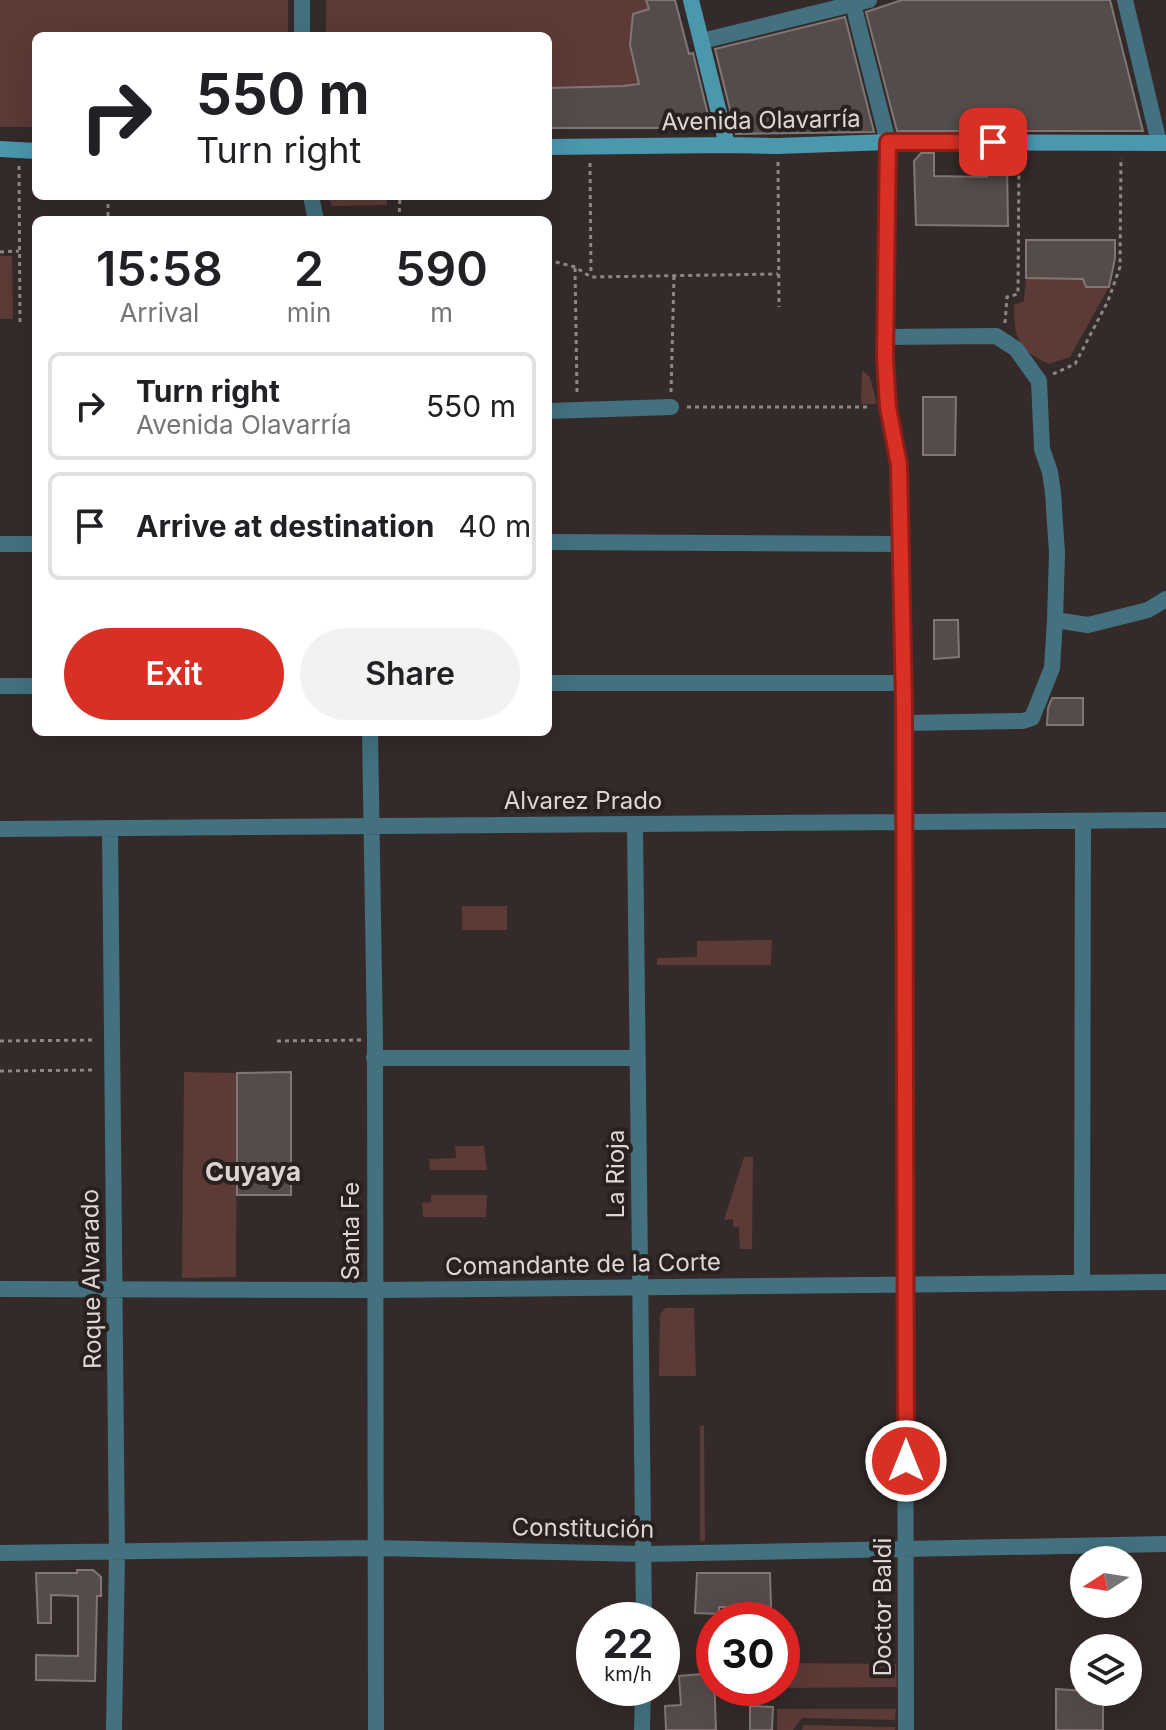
<!DOCTYPE html>
<meta charset="utf-8">
<style>
:root{--surface:#fff;--page:#f2f2f2;--text:#202124;--muted:#757577;--line:#e0e0e0;--accent:#d93025}
body{margin:0;font-family:Inter,sans-serif;background:var(--page);color:var(--text);height:100vh;display:flex;flex-direction:column;font-size:30px;white-space:nowrap}
*{box-sizing:border-box;margin:0}
p{font-size:26px;color:var(--muted)}
.icon{flex:none;width:44px;height:44px;fill:none;stroke:currentColor;stroke-width:2;stroke-linecap:round;stroke-linejoin:round}
.map{position:relative;flex:1;overflow:hidden}
.panel{position:absolute;left:32px;top:216px;width:520px;height:520px;display:flex;flex-direction:column;background:var(--surface);border-radius:12px;box-shadow:0 8px 32px #0002}
.panel>*{flex:none}
.top-card{position:absolute;left:32px;top:32px;width:520px;height:168px;border-radius:12px;box-shadow:0 8px 32px #0002;background:#fff;color:var(--text);overflow:hidden}
.needle{width:52px;rotate:258deg}
.fabs{position:absolute;left:1070px;top:1546px;display:grid;gap:16px}
.fabs a{display:grid;place-items:center;width:72px;height:72px;border-radius:50%;background:var(--surface);box-shadow:0 8px 32px #0002;font-size:40px}
.speed{position:absolute;left:576px;top:1602px;display:flex;gap:16px;font-size:40px;font-weight:700;text-align:center}
.speed>*{display:grid;place-content:center;width:104px;height:104px;border-radius:50%;background:var(--surface);box-shadow:0 8px 32px #0002;line-height:1}
.speed small{font-size:20px;font-weight:400}
.speed .limit{border:12px solid #d22;background:#fff;color:#111}
.pin{position:absolute;display:grid;place-items:center;width:68px;height:68px;color:#fff;margin:-34px;border-radius:16px;box-shadow:0 4px 12px #0006}
.me{position:absolute;width:88px;margin:-44px;rotate:0deg;stroke-linejoin:round;filter:drop-shadow(0 0 6px #0008)}
.turn{display:flex;align-items:center;gap:28px;height:168px;padding:0 32px;font-size:36px}
.turn .icon{width:104px;height:104px;stroke-width:2.5}
.turn b{display:block;font-size:56px;line-height:68px}
.eta{display:flex;justify-content:space-evenly;align-items:center;height:136px;text-align:center}
.eta b{font-size:48px;font-weight:600;line-height:56px}
.action{display:flex;gap:16px;margin-top:auto;padding:16px 32px}
.action a{flex:1;height:92px;border-radius:48px;background:var(--accent);color:#fff;font-size:32px;font-weight:600;line-height:92px;text-align:center}
.action a+a{background:var(--page);color:var(--text)}
ul{padding:0;list-style:none}
li{display:flex;align-items:center;gap:24px;height:108px;margin:0 16px 12px;padding:0 16px;border:4px solid var(--line);border-radius:12px}
li div{flex:1}
li b{display:block;font-size:30px}
li em{font-style:normal}
.map>svg:first-child{display:block}
.green{fill:#5c3a36}
.building{fill:#554c4a;stroke:#817675;stroke-width:2}
.lines{fill:none;stroke-linecap:round;stroke-linejoin:round}
.path{stroke:#908887;stroke-width:3;stroke-dasharray:4 4;stroke-linecap:butt}
.street{stroke:#43717f;stroke-width:16}
.secondary{stroke:#4a97ae;stroke-width:16}
.route-casing{stroke:#8d1f18;stroke-width:20}
.route{stroke:#d93025;stroke-width:14}
.labels{text-anchor:middle;dominant-baseline:central;stroke-width:8;stroke-linejoin:round;paint-order:stroke}
.street-label{font-size:24px;fill:#dcd6d5;stroke:#292120}
.neighbourhood-label{font-size:26px;font-weight:bold;fill:#dfd3d1;stroke:#292120}
</style>
<div class="map">
<svg width="1166" height="1730" viewBox="0 0 1166 1730">
<rect width="100%" height="100%" fill="#332a29"/>
<path class="green" d="M0 0H288V36H36V127H0Z
M326 0H675V2L633 14 630 45 639 83 623 86 548 88V36H326Z
M328 196H387V205L332 206Z
M0 256H12L13 319H0Z
M1026 278 1083 279 1109 287 1070 357 1049 364C1018 350 1014 339 1014 305L1024 301Z
M862 370 870 377 877 404H861Z
M462 906H507V930H462Z
M772 940 771 965H657V958L697 957V941Z
M184 1072 237 1073 236 1277 182 1278Z
M455 1146H484L487 1170H430L429 1159 456 1158Z
M744 1157H753L752 1249H740L739 1227H733V1219L724 1220Z
M431 1195H487L486 1217H423L422 1203 431 1202Z
M666 1308H694L696 1376H659L660 1314Z
M704 1425 705 1541 700 1542V1426Z
M782 1663 896 1664 897 1687 782 1688Z
M777 1709H896L895 1720 802 1718 793 1730H777Z
M804 1725 895 1727V1730H802Z"/>
<path class="building" d="M646 0H675L689 54 693 53 708 115 702 128H548V88L623 86 639 84 630 45 633 14 649 9Z
M902 0H1110L1143 131H897L866 12Z
M845 17 874 132 736 134 715 49Z
M921 153H934V176L987 177V153H995L1007 160 1008 226 916 225 914 161Z
M1026 240H1115V258L1109 287H1086L1083 279 1026 278Z
M923 397H956L955 455H923Z
M934 620H958L959 657 934 659Z
M1052 698H1083V725H1047L1048 708Z
M291 1072V1195H237V1073Z
M77 1570H93L101 1577V1596H97L95 1681 36 1680V1655L78 1656V1596L51 1595V1623H38L36 1573H77Z
M697 1573H770L771 1607H719V1614L695 1613Z
M714 1673 716 1730H666L665 1706 681 1705 679 1676Z
M1056 1689 1103 1692V1730H1056Z
M750 1706 773 1707 772 1730H750Z"/>
<g class="lines">
<path class="path" d="M778 162 779 307
M590 163 591 275
M19 166 20 326
M108 196V220
M399 220 400 196
M0 252 19 251
M548 260 575 267 591 277 778 274
M575 268 577 393
M1005 323 1007 297 1018 294 1019 158
M1053 374 1075 364 1108 301 1120 267 1121 158
M671 392 674 276
M687 407H871
M0 1041 96 1040
M277 1041 361 1040
M0 1071 96 1070"/>
<path class="street" d="M852 0 888 142 885 342 888 407 899 465 904 822 906 1730
M1125 0 1159 143
M302 36V0
M702 41 869 0
M311 196 316 220
M885 337 996 336 1016 349 1039 381 1042 449 1050 472 1053 493 1057 553 1055 620
M548 411 671 407
M548 542 901 544
M0 544H36
M548 683H903
M0 686H36
M904 723 1023 721 1032 718 1052 668 1055 620 1088 625 1148 610 1166 599
M370 732 375 1040 376 1730
M635 825 644 1620
M110 828 117 1554 114 1730
M0 829 1166 820
M374 1058H638
M1082 1282 1083 822
M0 1289 374 1290 1166 1282
M0 1553 374 1548 645 1554 1166 1544
M642 1730 643 1688"/>
<path class="secondary" d="M691 0 727 145
M548 147 727 145 778 146 888 142 1166 143
M0 149 36 151"/>
</g>
<g class="lines">
<g class="route-casing">
<path id="route" d="M906 1461 904 703 899 465 888 407 885 357 888 142H993"/>
</g>
<use href="#route" class="route"/>
</g>
<g class="labels">
<g class="street-label">
<text transform="translate(761 120) rotate(-1)">Avenida Olavarría</text>
<text x="583" y="800">Alvarez Prado</text>
<text transform="translate(615 1174) rotate(-90)">La Rioja</text>
<text transform="translate(350 1231) rotate(-90)">Santa Fe</text>
<text transform="translate(583 1264) rotate(-1)">Comandante de la Corte</text>
<text transform="translate(91 1279) rotate(-91)">Roque Alvarado</text>
<text transform="translate(583 1528) rotate(1)">Constitución</text>
<text transform="translate(882 1607) rotate(-90)">Doctor Baldi</text>
</g>
<g class="neighbourhood-label">
<text x="253" y="1171">Cuyaya</text>
</g>
</g>
</svg>
<div class="fabs">
<a><svg class="needle" viewBox="-14 -14 28 28"><path d="M0-13l5 13h-10z" fill="#e53935"/><path d="M0 13l5-13h-10z" fill="#757577"/></svg></a>
<a><svg class="icon" aria-label="layers" viewBox="0 0 24 24"><path d="M12 4l9 5-9 5-9-5zM3 14l9 5 9-5"/></svg></a>
</div>
<div class="speed"><div>22<small>km/h</small></div><div class="limit">30</div></div>
<div class="pin" style="left:993px;top:142px;background:#d93025"><svg class="icon" aria-label="arrive" viewBox="0 0 24 24"><path d="M6 21V4h12l-3 4 3 4H6"/></svg></div>
<svg class="me" style="left:906px;top:1461px" viewBox="-20 -20 40 40"><circle r="17" fill="#d93025" stroke="#fff" stroke-width="3"/><path d="M0-11L8 9 0 5-8 9z" fill="#fff"/></svg>
<div class="top-card">
<div class="turn"><svg class="icon" aria-label="right" viewBox="0 0 24 24"><path d="M7 20v-9h11M14 6l5 5-5 5"/></svg><div><b>550 m</b>Turn right</div></div>
</div>
<section class="panel">
<div class="eta">
<div><b>15:58</b><p>Arrival</p></div>
<div><b>2</b><p>min</p></div>
<div><b>590</b><p>m</p></div>
</div>
<ul>
<li><svg class="icon" aria-label="right" viewBox="0 0 24 24"><path d="M7 20v-9h11M14 6l5 5-5 5"/></svg><div><b>Turn right</b><p>Avenida Olavarría</p></div><em>550 m</em></li>
<li><svg class="icon" aria-label="arrive" viewBox="0 0 24 24"><path d="M6 21V4h12l-3 4 3 4H6"/></svg><div><b>Arrive at destination</b></div><em>40 m</em></li>
</ul>
<div class="action"><a>Exit</a><a>Share</a></div>
</section>
</div>
